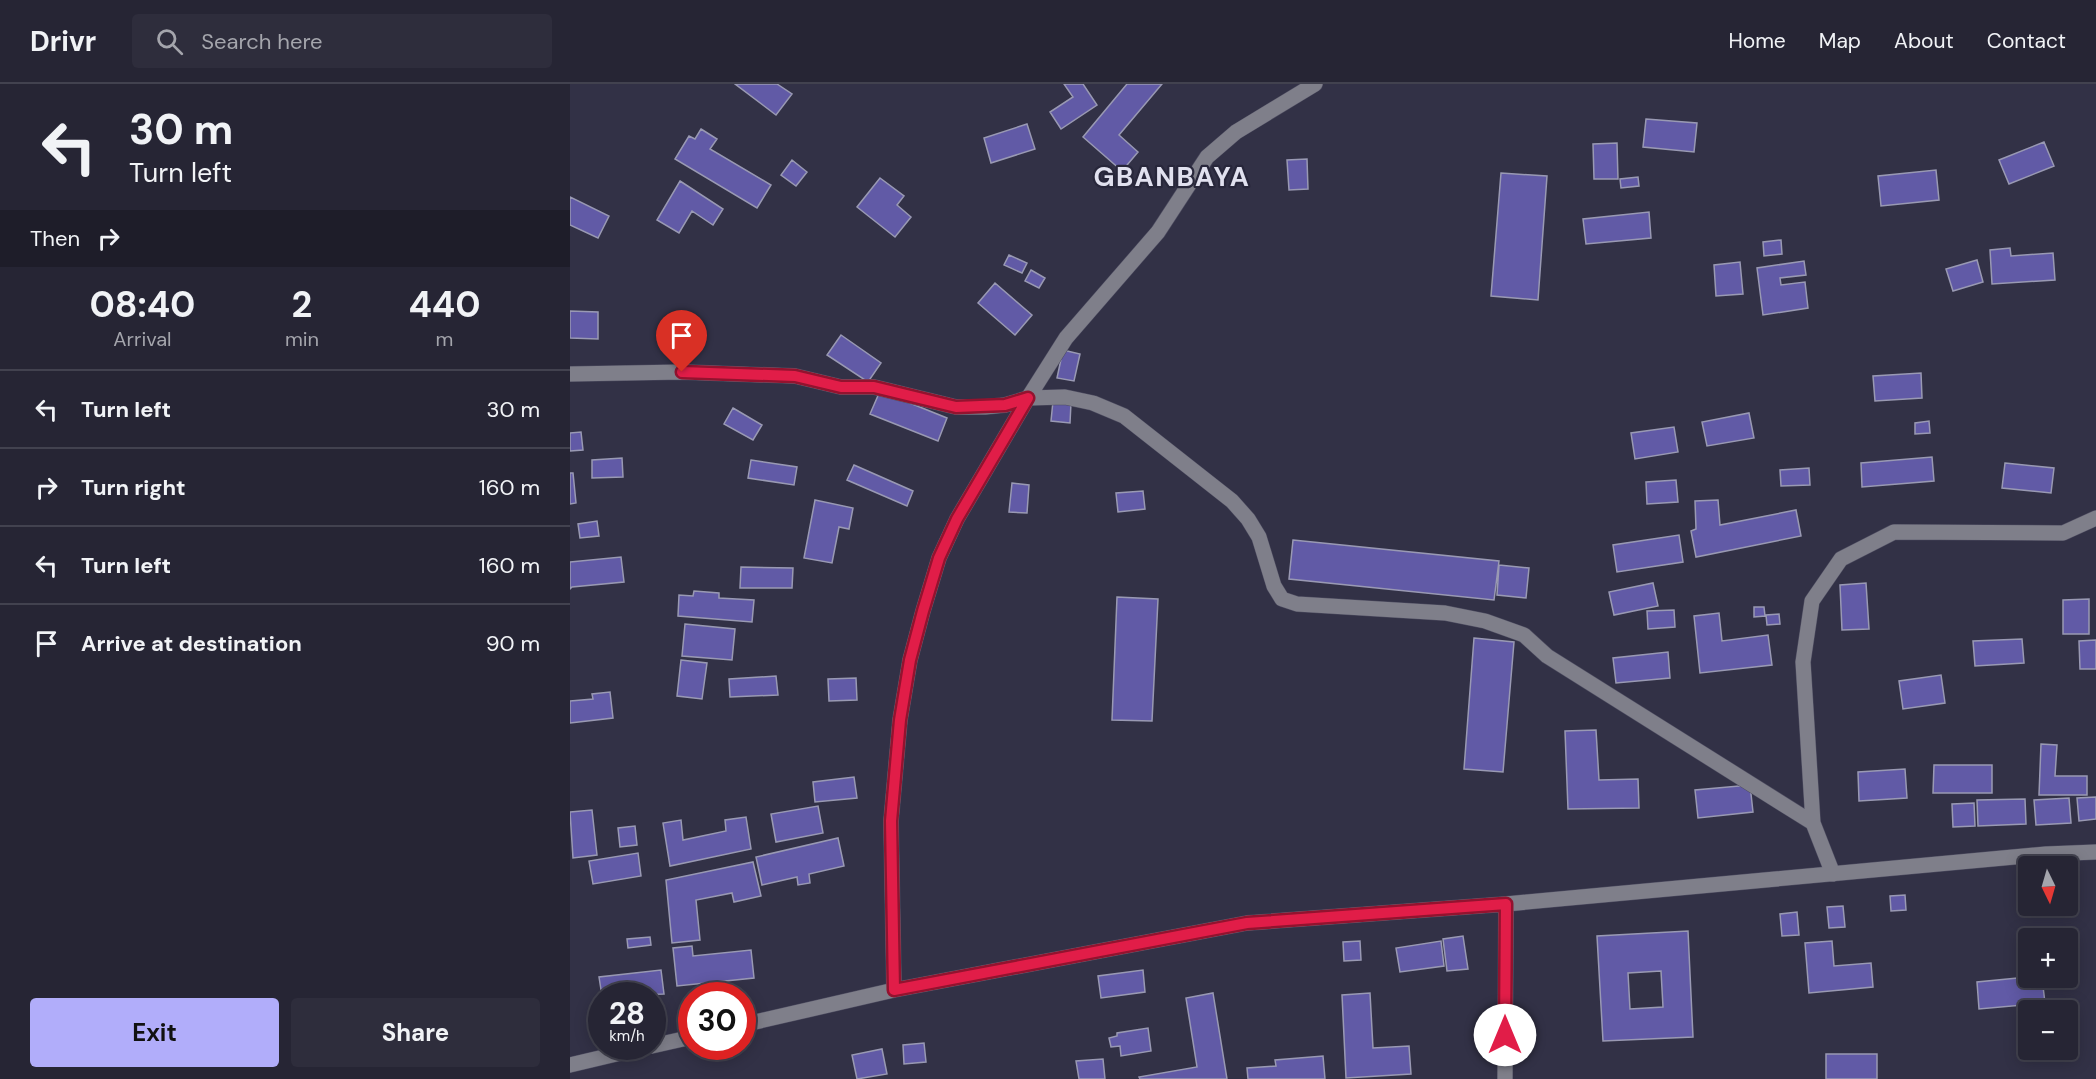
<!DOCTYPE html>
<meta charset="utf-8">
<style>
:root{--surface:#262534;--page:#2e2d3c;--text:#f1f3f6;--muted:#a4a5ac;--line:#42424f;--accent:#b1adfa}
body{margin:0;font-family:"DM Sans",sans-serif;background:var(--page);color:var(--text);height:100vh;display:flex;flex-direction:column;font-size:22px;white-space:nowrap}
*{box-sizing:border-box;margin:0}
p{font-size:20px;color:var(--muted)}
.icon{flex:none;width:33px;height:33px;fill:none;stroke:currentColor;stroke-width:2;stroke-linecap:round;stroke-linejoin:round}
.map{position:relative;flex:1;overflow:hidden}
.sheet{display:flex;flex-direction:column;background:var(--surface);width:570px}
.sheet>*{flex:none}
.hud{background:#262534;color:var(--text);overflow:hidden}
.needle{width:39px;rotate:175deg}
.fabs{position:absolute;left:1448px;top:772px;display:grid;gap:12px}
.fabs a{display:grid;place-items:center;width:60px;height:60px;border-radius:6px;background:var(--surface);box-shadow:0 3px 15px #0003,0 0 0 2px var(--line);font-size:30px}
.speed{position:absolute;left:18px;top:898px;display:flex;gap:12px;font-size:30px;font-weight:700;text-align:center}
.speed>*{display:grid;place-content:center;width:78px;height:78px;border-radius:50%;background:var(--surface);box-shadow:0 3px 15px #0003,0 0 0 2px var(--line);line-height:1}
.speed small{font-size:15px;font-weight:400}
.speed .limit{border:9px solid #d22;background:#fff;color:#111}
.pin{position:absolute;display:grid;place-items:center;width:51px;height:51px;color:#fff;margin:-62px -26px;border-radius:50% 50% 50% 0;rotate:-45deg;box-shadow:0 0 6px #0007}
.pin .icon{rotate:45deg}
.me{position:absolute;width:66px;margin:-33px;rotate:0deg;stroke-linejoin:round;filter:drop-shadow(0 0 4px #0008)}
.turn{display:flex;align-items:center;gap:21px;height:126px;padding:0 30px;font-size:27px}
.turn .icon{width:78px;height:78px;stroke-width:2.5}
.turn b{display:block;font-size:42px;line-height:51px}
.then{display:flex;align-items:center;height:57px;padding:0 30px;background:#0003;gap:12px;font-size:22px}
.eta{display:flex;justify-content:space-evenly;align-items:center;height:102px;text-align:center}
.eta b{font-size:36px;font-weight:700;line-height:42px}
.action{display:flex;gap:12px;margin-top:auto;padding:12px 30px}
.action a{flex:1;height:69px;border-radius:6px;background:var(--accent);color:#111;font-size:24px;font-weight:700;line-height:69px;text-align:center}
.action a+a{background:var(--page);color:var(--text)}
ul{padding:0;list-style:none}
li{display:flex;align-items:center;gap:18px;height:78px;padding:0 30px;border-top:2px solid var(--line)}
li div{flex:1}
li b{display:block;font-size:22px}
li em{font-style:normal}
header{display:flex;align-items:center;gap:36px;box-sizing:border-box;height:84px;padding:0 30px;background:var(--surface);border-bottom:2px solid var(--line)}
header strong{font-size:28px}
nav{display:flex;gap:33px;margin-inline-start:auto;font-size:21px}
.search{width:420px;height:54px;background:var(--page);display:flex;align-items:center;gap:15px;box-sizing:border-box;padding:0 21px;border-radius:6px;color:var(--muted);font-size:22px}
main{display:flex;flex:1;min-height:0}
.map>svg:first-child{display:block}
.building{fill:#615aa6;stroke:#9999b3;stroke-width:1.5;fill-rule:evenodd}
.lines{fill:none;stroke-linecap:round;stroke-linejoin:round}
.minor-casing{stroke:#4e4d61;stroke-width:16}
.minor{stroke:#7f7f8a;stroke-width:15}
.route-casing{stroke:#92132f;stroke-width:15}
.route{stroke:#e11d48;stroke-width:10}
.labels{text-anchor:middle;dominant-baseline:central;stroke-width:4.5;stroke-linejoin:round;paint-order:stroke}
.district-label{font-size:27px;font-weight:bold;letter-spacing:1.5px;fill:#e1e1ef;stroke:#28273b}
</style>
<header>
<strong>Drivr</strong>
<div class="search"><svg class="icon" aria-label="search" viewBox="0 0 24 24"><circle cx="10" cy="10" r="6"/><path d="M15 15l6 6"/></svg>Search here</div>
<nav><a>Home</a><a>Map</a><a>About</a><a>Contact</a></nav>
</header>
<main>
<section class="sheet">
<div class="hud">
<div class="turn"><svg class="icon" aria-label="left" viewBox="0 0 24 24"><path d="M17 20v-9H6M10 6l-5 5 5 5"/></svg><div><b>30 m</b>Turn left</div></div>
<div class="then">Then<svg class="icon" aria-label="right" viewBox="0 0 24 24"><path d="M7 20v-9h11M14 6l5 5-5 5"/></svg></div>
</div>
<div class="eta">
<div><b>08:40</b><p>Arrival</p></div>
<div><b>2</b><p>min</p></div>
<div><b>440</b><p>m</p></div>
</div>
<ul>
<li><svg class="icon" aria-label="left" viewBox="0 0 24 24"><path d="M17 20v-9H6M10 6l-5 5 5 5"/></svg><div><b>Turn left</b></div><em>30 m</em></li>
<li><svg class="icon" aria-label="right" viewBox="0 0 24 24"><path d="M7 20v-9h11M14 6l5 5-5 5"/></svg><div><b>Turn right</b></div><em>160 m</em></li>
<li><svg class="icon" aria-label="left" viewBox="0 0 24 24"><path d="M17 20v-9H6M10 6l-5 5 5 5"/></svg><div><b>Turn left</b></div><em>160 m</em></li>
<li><svg class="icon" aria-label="arrive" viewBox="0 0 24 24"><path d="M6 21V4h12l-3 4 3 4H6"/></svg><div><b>Arrive at destination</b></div><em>90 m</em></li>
</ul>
<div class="action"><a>Exit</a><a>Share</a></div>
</section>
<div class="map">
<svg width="1526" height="995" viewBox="0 0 1526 995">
<rect width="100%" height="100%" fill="#323146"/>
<path class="building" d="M165 0H207L222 10 206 31Z
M494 0H513L527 21 491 45 480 28 503 13Z
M557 0H592L549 51 568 68 552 87 513 53Z
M1076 35 1127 39 1124 68 1073 63Z
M457 40 465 65 421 79 414 54Z
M131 45 147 55 140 65 201 101 187 124 105 75 119 52 125 55Z
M1474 58 1484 82 1439 100 1429 76Z
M1047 59 1048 95H1024L1023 60Z
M737 75 738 105 719 106 717 76Z
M222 76 237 88 226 102 211 91Z
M1366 86 1369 116 1311 122 1308 92Z
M931 89 977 92 968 216 921 212Z
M1068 93 1069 102 1051 104 1050 95Z
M310 94 334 112 327 121 341 133 325 153 287 123Z
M110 97 153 125 143 141 122 127 109 149 87 136Z
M0 113 39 132 28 154 0 141Z
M1079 128 1081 154 1016 160 1013 135Z
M1211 156 1212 170 1194 172 1193 158Z
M1440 164 1441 172 1483 169 1485 196 1422 200 1420 166Z
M439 171 457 179 452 189 434 181Z
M1407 176 1413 198 1383 207 1376 185Z
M1234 177 1236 191 1210 194 1211 201 1235 198 1238 224 1193 231 1187 184Z
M1170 178 1173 210 1146 212 1144 181Z
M461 186 475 194 469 204 455 197Z
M425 199 462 231 445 251 408 219Z
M0 227 28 228V255L0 254Z
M271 251 311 279 298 298 257 271Z
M493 266 510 270 504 297 487 294Z
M1351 289 1352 314 1305 317 1303 292Z
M310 307 377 334 368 357 300 330Z
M483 317 501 319 500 339 481 337Z
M163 324 192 341 183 356 154 340Z
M1179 329 1184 354 1137 362 1132 338Z
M1359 337 1360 349 1345 350V339Z
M1104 343 1108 368 1065 375 1061 349Z
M11 348 13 366 0 367V349Z
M1362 373 1364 397 1292 403 1291 379Z
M52 374 53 393 22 394V376Z
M181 376 227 383 224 401 178 394Z
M1435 379 1484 384 1481 409 1432 404Z
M284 381 343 407 337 422 277 396Z
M1239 384 1240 401 1211 402 1210 386Z
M0 389H3L6 419 0 420Z
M1106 396 1108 418 1077 420 1076 398Z
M442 399 459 401 457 429 439 428Z
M573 407 575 425 548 428 546 409Z
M245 416 283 424 279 445 269 443 262 479 234 474Z
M1148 416 1150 441 1226 426 1231 452 1126 473 1121 447 1126 445 1125 417Z
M27 437 29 452 10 454 8 440Z
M1109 451 1113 478 1047 488 1043 461Z
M723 456 929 477 924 516 719 495Z
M51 473 54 498 2 503 0 505V478Z
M929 481 959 484 956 514 927 511Z
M171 483 223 484 222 504H170Z
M1083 499 1088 522 1044 531 1039 508Z
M1296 499 1299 545 1272 546 1270 501Z
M124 507 149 509V514L184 516 182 538 108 532 109 511 123 512Z
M547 513 588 515 582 637 542 636Z
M1519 515V550H1493V516Z
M1184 523H1194L1195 532 1184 533Z
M1104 526 1105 543 1078 545 1077 527Z
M1149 529 1152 557 1198 551 1202 581 1130 589 1124 532Z
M1209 530 1210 540 1197 541 1196 531Z
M115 540 165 545 162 576 112 572Z
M904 554 944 558 933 688 894 685Z
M1452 555 1454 579 1405 582 1403 557Z
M1526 556V585H1510L1509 557Z
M1098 568 1100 594 1046 599 1043 574Z
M111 576 137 579 132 615 107 612Z
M1371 591 1375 619 1333 625 1329 597Z
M206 592 208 611 160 613 159 595Z
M286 594 287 616 259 617 258 595Z
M40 608 43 634 0 639V617L23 615 22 610Z
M1026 646 1029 696 1068 695 1069 724 998 725 995 647Z
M1471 660 1487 661 1485 692H1517V711H1469Z
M1364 681H1422V709H1363Z
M1335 685 1337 714 1289 717 1288 688Z
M284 693 287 714 245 718 243 698Z
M1180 701 1183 728 1128 734 1125 706Z
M1526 713V735L1509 737 1507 714Z
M1499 714 1501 739 1466 741 1464 716Z
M1455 715 1456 740 1408 742 1407 716Z
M1404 719 1405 742 1383 743 1382 720Z
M248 722 253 749 206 758 201 730Z
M22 726 27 771 3 774 0 728Z
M176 733 181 765 100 782 93 739 111 736 113 756 156 747 155 736Z
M65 742 67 761 50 763 48 744Z
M268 754 274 782 239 790 240 799 228 801 227 793 192 801 186 773Z
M68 769 71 792 23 800 19 777Z
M183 778 191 812 164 818 162 809 126 816 130 856 102 859 96 796Z
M1335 811 1336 826 1321 827 1320 812Z
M1273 822 1275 843 1259 844 1257 823Z
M1227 828 1229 851 1212 852 1210 830Z
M1118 847 1123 953 1033 957 1027 852ZM1091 887 1093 923 1060 925 1058 889Z
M893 852 898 885 877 887 873 855Z
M80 853 81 861 58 864 57 855Z
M790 857 791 876 774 877 773 858Z
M871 857 874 882 830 888 826 864Z
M1262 857 1264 882 1301 879 1303 903 1239 909 1235 859Z
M122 862 123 872 181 866 184 894 107 902 103 864Z
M91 886 94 910 32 912 29 893Z
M573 886 575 908 531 914 528 892Z
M1458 893 1472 894 1475 919 1409 925 1407 898Z
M643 909 657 995H570L569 993 627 983 616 914Z
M800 909 803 964 839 962 841 990 776 994 772 911Z
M578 944 581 967 551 972 550 962 541 963 539 954 547 952V949Z
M354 959 356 978 334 980 333 961Z
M312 965 317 990 287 995 282 971Z
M1256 970H1307V995H1256Z
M753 972 755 995H678L677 984 706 982 705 976Z
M533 975 535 995H509L506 977Z"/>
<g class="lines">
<g class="minor-casing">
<path id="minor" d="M0 290 112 288 225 292 271 303H304L386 323H415L435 321 458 314 495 313 523 319 554 332 662 417 678 435 689 453 704 502 712 515 727 520 875 529 915 537 954 551 977 572 1243 739
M1263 790 1243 739 1233 578 1242 517 1271 475 1324 448 1493 449 1526 434
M324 906 321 737 330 636 340 576 353 527 369 474 387 435 458 314 496 254 588 148 637 73 666 48 745 0
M172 941 324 906 677 839 936 820 1476 770 1526 768
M82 962 122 953
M0 981 76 963
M935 995 936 820"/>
</g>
<use href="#minor" class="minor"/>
</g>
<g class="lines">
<g class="route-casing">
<path id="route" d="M112 288 225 292 271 303H304L386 323 435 321 458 314 387 435 369 474 353 527 340 576 330 636 321 737 324 906 677 839 936 820 935 951"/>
</g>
<use href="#route" class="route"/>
</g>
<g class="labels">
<g class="district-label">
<text x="602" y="92">GBANBAYA</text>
</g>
</g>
</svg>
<div class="fabs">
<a><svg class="needle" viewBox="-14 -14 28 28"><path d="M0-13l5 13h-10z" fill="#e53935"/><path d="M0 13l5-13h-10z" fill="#a4a5ac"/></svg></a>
<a>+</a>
<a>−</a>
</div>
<div class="speed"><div>28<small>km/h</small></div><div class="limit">30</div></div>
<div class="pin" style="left:112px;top:288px;background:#d93025"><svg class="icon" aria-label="arrive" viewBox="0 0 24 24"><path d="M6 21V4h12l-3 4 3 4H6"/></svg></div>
<svg class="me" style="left:935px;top:951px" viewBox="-20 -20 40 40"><circle r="19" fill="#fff"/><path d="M0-13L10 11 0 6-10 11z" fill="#e11d48"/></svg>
</div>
</main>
